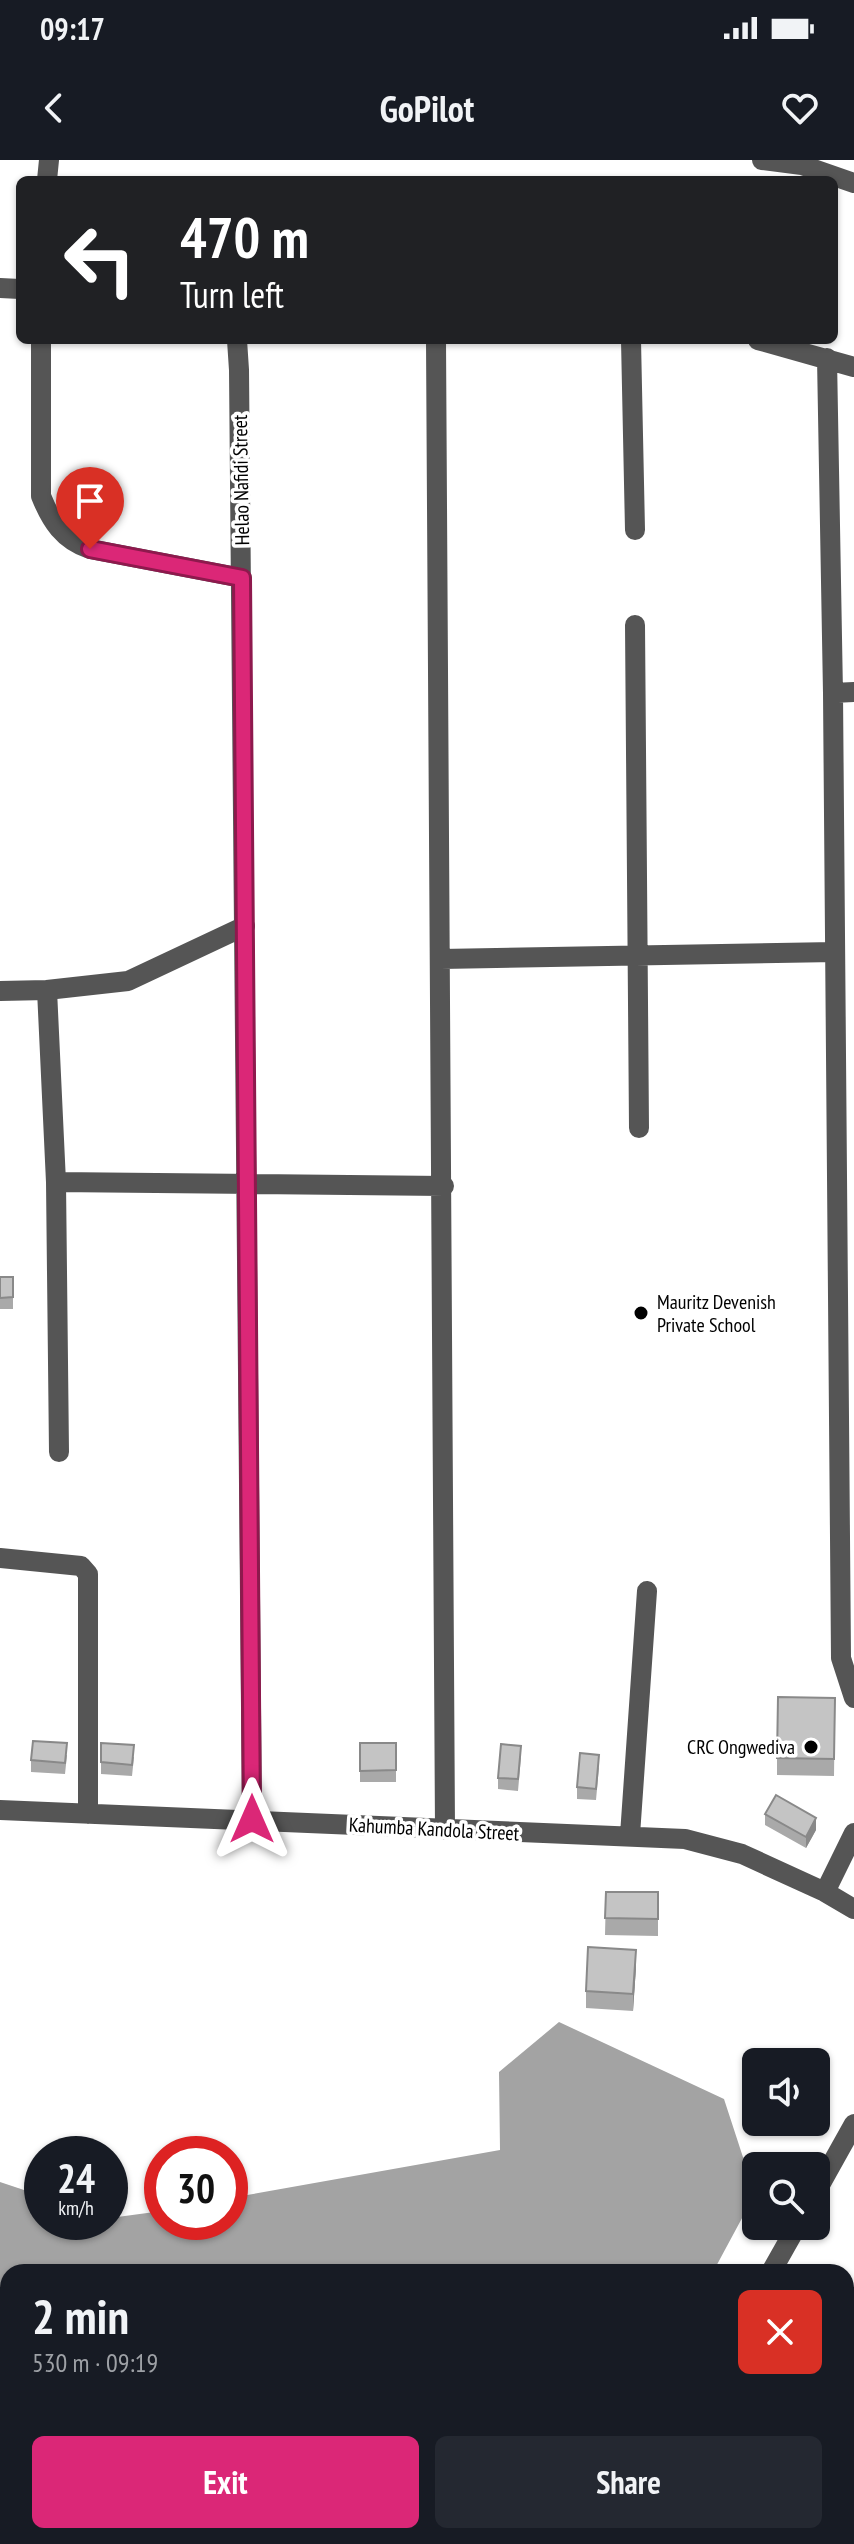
<!DOCTYPE html>
<meta charset="utf-8">
<style>
:root{--surface:#171b24;--page:#242831;--text:#f1f3f6;--muted:#9ea1a6;--accent:#db2777}
body{margin:0;font-family:"PT Sans Narrow",sans-serif;background:var(--page);color:var(--text);height:100vh;display:flex;flex-direction:column;font-size:30px;white-space:nowrap}
*{box-sizing:border-box;margin:0}
p{font-size:26px;color:var(--muted)}
.icon{flex:none;width:44px;height:44px;fill:none;stroke:currentColor;stroke-width:2;stroke-linecap:round;stroke-linejoin:round}
.map{position:relative;flex:1;overflow:hidden}
.drawer{position:absolute;left:0px;top:2104px;width:854px;height:280px;display:flex;flex-direction:column;background:var(--surface);border-radius:24px 24px 0 0;box-shadow:0 2px 6px #0004}
.drawer>*{flex:none}
.banner{position:absolute;left:16px;top:16px;width:822px;height:168px;border-radius:12px;box-shadow:0 2px 6px #0004;background:#202124;color:#fff;overflow:hidden}
.buttons{position:absolute;left:742px;top:1888px;display:grid;gap:16px}
.buttons a{display:grid;place-items:center;width:88px;height:88px;border-radius:12px;background:var(--surface);box-shadow:0 2px 6px #0004;font-size:40px}
.speed{position:absolute;left:24px;top:1976px;display:flex;gap:16px;font-size:40px;font-weight:700;text-align:center}
.speed>*{display:grid;place-content:center;width:104px;height:104px;border-radius:50%;background:var(--surface);box-shadow:0 2px 6px #0004;line-height:1}
.speed small{font-size:20px;font-weight:400}
.speed .limit{border:12px solid #d22;background:#fff;color:#111}
.pin{position:absolute;display:grid;place-items:center;width:68px;height:68px;color:#fff;margin:-82px -34px;border-radius:50% 50% 50% 0;rotate:-45deg;box-shadow:0 0 8px #0007}
.pin .icon{rotate:45deg}
.me{position:absolute;width:88px;margin:-44px;rotate:0deg;stroke-linejoin:round;filter:drop-shadow(0 0 6px #0008)}
.turn{display:flex;align-items:center;gap:28px;height:168px;padding:0 32px;font-size:36px}
.turn .icon{width:104px;height:104px;stroke-width:2.5}
.turn b{display:block;font-size:56px;line-height:68px}
.round{display:grid;place-items:center;flex:none;width:84px;height:84px;border-radius:12px;background:var(--page)}
.head{display:flex;align-items:center;justify-content:space-between;height:136px;padding:0 32px}
h1{font-size:48px;font-weight:700;line-height:60px}
.cta{display:flex;gap:16px;margin-top:auto;padding:16px 32px}
.cta a{flex:1;height:92px;border-radius:12px;background:var(--accent);color:#fff;font-size:32px;font-weight:700;line-height:92px;text-align:center}
.cta a+a{background:var(--page);color:var(--text)}
.status{display:flex;justify-content:space-between;align-items:center;height:56px;padding:0 40px;background:var(--surface);direction:ltr}
.status svg{height:22px;fill:currentColor}
header{display:flex;justify-content:space-between;align-items:center;height:104px;padding:0 32px;background:var(--surface);font-size:36px;font-weight:700}
.map>svg:first-child{display:block}
.water{fill:#a3a3a3}
.lines{fill:none;stroke-linecap:round;stroke-linejoin:round}
.minor{stroke:#555;stroke-width:20}
.wall{fill:#a9a9a9}
.shaded-wall{fill:#898989}
.building{fill:#c4c4c4;stroke:#898989;stroke-width:2}
.route-casing{stroke:#8e194d;stroke-width:20}
.route{stroke:#db2777;stroke-width:14}
.poi-dot{fill:#000;stroke:#fff;stroke-width:3}
.labels{text-anchor:middle;dominant-baseline:central;stroke-width:7;stroke-linejoin:round;paint-order:stroke}
.street-label{font-size:20px;fill:#000;stroke:#fff}
.poi-label{font-size:20px;fill:#000;stroke:#fff;text-anchor:start}
</style>
<div class="status"><b>09:17</b><svg viewBox="0 0 49 12"><path d="M0 12V9h3v3zM5 12V6h3v6zM10 12V3h3v9zM15 12V0h3v12zM26 1h20v11H26zM47 4h2v5h-2z"/></svg></div>
<header><svg class="icon" aria-label="back" viewBox="0 0 24 24"><path d="M15 5l-7 7 7 7"/></svg>GoPilot<svg class="icon" aria-label="heart" viewBox="0 0 24 24"><path d="M12 20l-8-8c-3-5 5-10 8-4 3-6 11-1 8 4z"/></svg></header>
<div class="map">
<svg width="854" height="2384" viewBox="0 0 854 2384">
<rect width="100%" height="100%" fill="#fff"/>
<path class="water" d="M559 1862 724 1939 755 2034 713 2112H8V2376H181L111 2384H0V2022L42 2036V2062H110V2058L162 2051V2062H230V2038L500 1990 499 1912Z
M846 2209 854 2214V2384H706L696 2376H846Z"/>
<g class="lines">
<path class="minor" d="M762 0 802 5 854 23
M47 20 49 0
M0 128 20 129
M41 180V336C51 361 63 380 90 389L242 418
M237 180 239 210 252 1659
M436 180C440 677 444 1174 445 1670
M631 180 635 370
M758 180 854 207
M827 198 833 533 841 1498 854 1538
M635 465 639 968
M833 533 854 532
M441 799 835 792
M47 830 128 821 245 766
M0 831 47 830 56 1022
M59 1292 56 1022 444 1026
M0 1398 81 1406 88 1414V1654
M0 1650 685 1679 742 1694 825 1732 854 1749
M630 1675 647 1431
M825 1732 854 1673
M816 2032 854 1964
M771 2112 797 2066
M625 2384 629 2376"/>
</g>
<path class="wall" d="M0 1117H13V1149H0Z
M835 1538 834 1616 777 1615V1598Z
M101 1583 134 1597 132 1616 101 1614Z
M360 1583H396V1622H360Z
M67 1595 65 1614 31 1612V1600Z
M521 1597 518 1631 498 1629V1618Z
M599 1607 596 1640 577 1639V1627Z
M765 1654 816 1670 806 1688 765 1665Z
M606 1732H658V1776L605 1775Z
M636 1807 633 1851 586 1848V1831Z"/>
<path class="shaded-wall" d="M816 1658V1670L806 1688V1677Z
M636 1790V1807L633 1851V1834Z"/>
<path class="building" d="M0 1117H13V1137L0 1138Z
M778 1537 835 1538 834 1599 777 1598Z
M33 1581 67 1583 65 1603 31 1600Z
M101 1583 134 1585 132 1605 101 1602Z
M360 1583H396V1610L360 1611Z
M501 1584 521 1586 518 1619 498 1618Z
M580 1593 599 1595 596 1629 577 1627Z
M776 1635 816 1658 806 1677 765 1654Z
M606 1732H658V1759L605 1758Z
M588 1787 636 1790 633 1834 586 1831Z"/>
<g class="lines">
<g class="route-casing">
<path id="route" d="M90 389 242 418 252 1659"/>
</g>
<use href="#route" class="route"/>
</g>
<g class="poi-dot">
<circle cx="641" cy="1153" r="8"/>
<circle cx="811" cy="1587" r="8"/>
</g>
<g class="labels">
<g class="street-label">
<text transform="translate(241 320) rotate(-91)">Helao Nafidi Street</text>
<text transform="translate(434 1669) rotate(3)">Kahumba Kandola Street</text>
</g>
<g class="poi-label">
<text x="657" y="1142">Mauritz Devenish<tspan x="657" dy="23">Private School</tspan></text>
<text x="795" y="1587" text-anchor="end">CRC Ongwediva</text>
</g>
</g>
</svg>
<div class="buttons">
<a><svg class="icon" aria-label="sound" viewBox="0 0 24 24"><path d="M4 9h4l5-4v14l-5-4H4zM17 9q2 3 0 6"/></svg></a>
<a><svg class="icon" aria-label="search" viewBox="0 0 24 24"><circle cx="10" cy="10" r="6"/><path d="M15 15l6 6"/></svg></a>
</div>
<div class="speed"><div>24<small>km/h</small></div><div class="limit">30</div></div>
<div class="pin" style="left:90px;top:389px;background:#d93025"><svg class="icon" aria-label="arrive" viewBox="0 0 24 24"><path d="M6 21V4h12l-3 4 3 4H6"/></svg></div>
<svg class="me" style="left:252px;top:1659px" viewBox="-20 -20 40 40"><path d="M0-17L14 15 0 8-14 15z" fill="#db2777" stroke="#fff" stroke-width="4"/></svg>
<div class="banner">
<div class="turn"><svg class="icon" aria-label="left" viewBox="0 0 24 24"><path d="M17 20v-9H6M10 6l-5 5 5 5"/></svg><div><b>470 m</b>Turn left</div></div>
</div>
<section class="drawer">
<div class="head"><div><h1>2 min</h1><p>530 m · 09:19</p></div><a class="round" style="background:#d93025;color:#fff"><svg class="icon" aria-label="close" viewBox="0 0 24 24"><path d="M6 6l12 12M18 6L6 18"/></svg></a></div>
<div class="cta"><a>Exit</a><a>Share</a></div>
</section>
</div>
